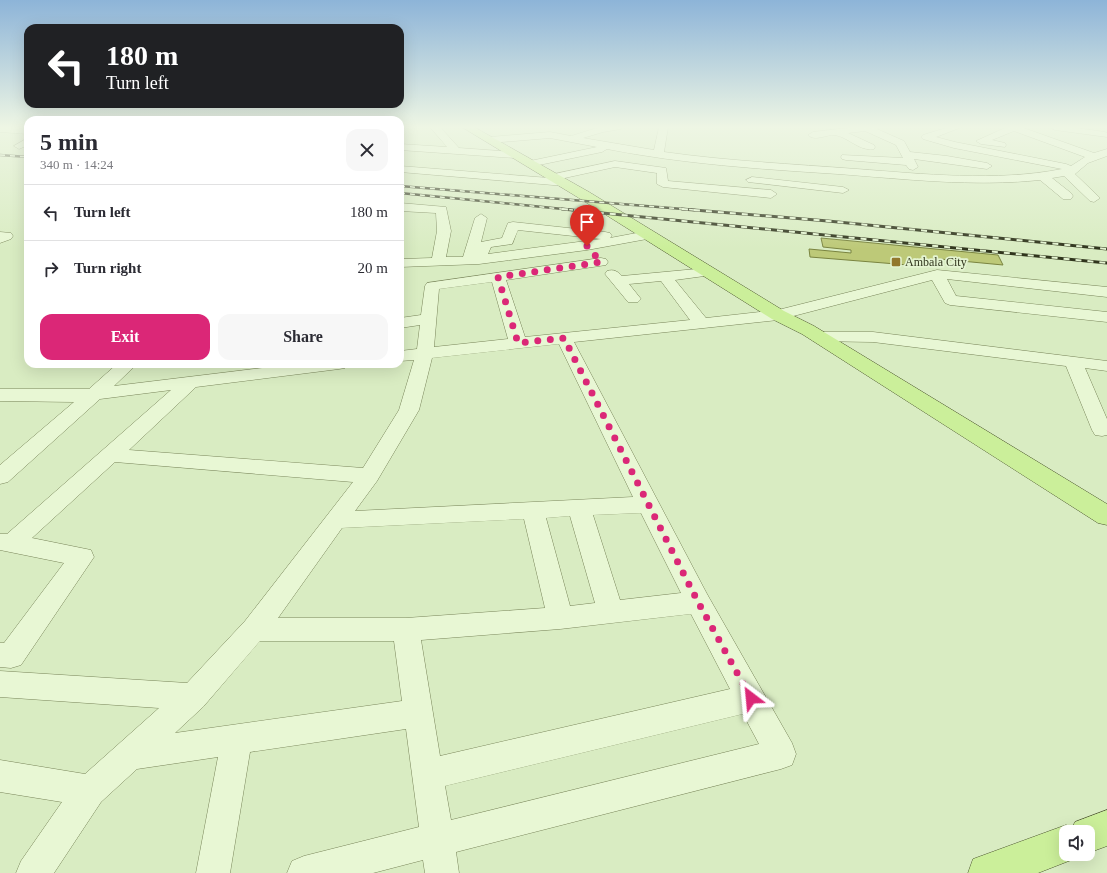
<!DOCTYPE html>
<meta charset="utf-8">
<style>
:root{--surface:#fff;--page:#f7f7f7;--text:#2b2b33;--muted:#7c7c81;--line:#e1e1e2;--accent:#db2777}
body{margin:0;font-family:"Times New Roman",serif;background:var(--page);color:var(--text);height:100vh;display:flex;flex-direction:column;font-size:15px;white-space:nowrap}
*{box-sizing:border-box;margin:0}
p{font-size:13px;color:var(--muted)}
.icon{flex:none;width:22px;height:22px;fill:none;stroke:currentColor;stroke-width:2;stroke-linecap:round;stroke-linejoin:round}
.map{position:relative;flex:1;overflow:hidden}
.details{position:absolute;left:24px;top:116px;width:380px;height:252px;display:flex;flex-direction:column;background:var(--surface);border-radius:12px;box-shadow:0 4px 16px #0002}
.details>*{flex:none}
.hud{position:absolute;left:24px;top:24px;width:380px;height:84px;border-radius:12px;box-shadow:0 4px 16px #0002;background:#202124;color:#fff;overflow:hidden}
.buttons{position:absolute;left:1059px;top:825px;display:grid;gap:8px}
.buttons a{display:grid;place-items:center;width:36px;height:36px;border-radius:8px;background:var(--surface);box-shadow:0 4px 16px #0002;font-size:20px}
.pin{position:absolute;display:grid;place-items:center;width:34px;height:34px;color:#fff;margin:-41px -17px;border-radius:50% 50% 50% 0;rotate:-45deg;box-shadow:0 0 4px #0007}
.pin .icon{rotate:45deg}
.me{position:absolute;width:44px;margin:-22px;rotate:331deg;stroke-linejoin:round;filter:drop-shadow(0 0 3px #0008)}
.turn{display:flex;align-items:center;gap:14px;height:84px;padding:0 16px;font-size:18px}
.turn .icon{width:52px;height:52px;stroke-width:2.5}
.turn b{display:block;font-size:28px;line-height:34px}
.round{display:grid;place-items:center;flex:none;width:42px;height:42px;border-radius:12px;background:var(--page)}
.overview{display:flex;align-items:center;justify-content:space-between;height:68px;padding:0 16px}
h1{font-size:24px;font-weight:800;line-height:30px}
.cta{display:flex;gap:8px;margin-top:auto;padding:8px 16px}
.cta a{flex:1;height:46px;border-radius:12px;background:var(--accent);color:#fff;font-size:16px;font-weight:800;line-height:46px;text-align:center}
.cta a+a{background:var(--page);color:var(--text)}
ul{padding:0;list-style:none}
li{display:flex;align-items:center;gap:12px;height:56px;padding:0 16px;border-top:1px solid var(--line)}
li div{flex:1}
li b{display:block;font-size:15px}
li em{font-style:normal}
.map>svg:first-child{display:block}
.building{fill:#bdc978;stroke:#7a8440}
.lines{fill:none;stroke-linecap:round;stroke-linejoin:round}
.minor-casing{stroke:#79855a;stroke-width:1}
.major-casing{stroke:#4b532e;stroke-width:1}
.minor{fill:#e8f7d4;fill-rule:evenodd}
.major{fill:#cbef9a;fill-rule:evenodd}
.rail-far1-casing{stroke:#30351d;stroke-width:2.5}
.rail-casing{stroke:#30351d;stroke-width:3}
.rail-far1{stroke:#e4f4d1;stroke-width:1.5;stroke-dasharray:5;stroke-linecap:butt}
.rail{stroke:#e4f4d1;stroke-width:2;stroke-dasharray:6;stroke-linecap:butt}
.route{stroke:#db2777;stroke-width:7;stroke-dasharray:0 12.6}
.poi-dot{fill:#92772c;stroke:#e4f4d1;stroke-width:1.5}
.labels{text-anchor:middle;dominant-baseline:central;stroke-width:3.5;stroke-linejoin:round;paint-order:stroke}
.far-poi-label{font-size:12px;fill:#30351d;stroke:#e4f4d1;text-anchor:start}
</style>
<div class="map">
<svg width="1107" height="873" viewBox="0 0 1107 873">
<rect width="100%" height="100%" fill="#d9ecc2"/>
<path class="building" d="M821 238 998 255 1003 265 940 259 942 263 919 261 921 266 810 257 809 249 851 253V250L823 247Z"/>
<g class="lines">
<g class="minor-casing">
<path id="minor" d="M0 127 28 128V134L0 132Z
M430 127H440L459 148 515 152 520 155 515 158 400 150V144L447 147Z
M600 127H623L621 129 603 132 583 138 654 150 659 127H668L664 152C728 161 792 164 857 169 924 174 995 182 1062 169L954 148 923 139 921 137 923 135 949 127H962L936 137 955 142 1066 164 1071 166 1085 157 1014 131 992 140 1005 143 1006 145 1005 147 981 144 976 141 1007 127H1021L1094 153 1107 149V156L1088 163 1075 174 1100 198 1094 202 1090 201 1064 176 1052 178 1071 193 1073 196 1071 199H1063L1040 180C973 187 905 179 838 174 760 169 683 164 607 149L602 152 534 166 530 165 529 163 530 161 597 147 550 138 490 143 485 140 490 137 550 132 571 136Z
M856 127H879L877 129 904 141 910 152 947 156 987 163 992 166 987 169 914 159 918 167 913 170 909 169 906 165 846 160 842 159 841 157 842 155 903 158 896 145 865 131 848 133 874 145 875 147 874 149C860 152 848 137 835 135 827 134 815 142 808 135L813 132Z
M1050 127H1070L1105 132 1107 133V137L1055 130Z
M28 138V145L19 149 14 146Z
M615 161 666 168 668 181 771 190 777 194 771 198 663 187 657 184V173L615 167 560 179 569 181 571 183 565 186 400 172V166L549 178 550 175Z
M752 177 843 187 849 190 843 193 748 182 746 180Z
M400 203 446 207 451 231 446 257H463L475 218 481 214 487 218 481 242 502 238 508 223 513 222 605 232 610 233 612 236 610 238 647 231 652 232 654 235 652 238 647 239 587 250 479 264 400 267V259L432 258 437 231 436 213 400 211ZM518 230 601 239 488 254 491 247 512 244Z
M0 232 11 233 13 236 11 239 0 243Z
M601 258 606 259 608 262 606 265 506 280 525 337 690 320 661 281 629 284 641 299 638 302H628L605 274 607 271C614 269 617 271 622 276L707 268 712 269 714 272 712 275 675 280 706 318 778 310 937 270 1107 287V297L947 279 956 296 1107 312V322L950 305 945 303 932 280 778 320 574 342 707 594 792 743 796 754 792 765 781 769 456 852 459 873H425L423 860 373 873H287L292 861 304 856 419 827 406 729 250 752 230 873H196L218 757 137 769 101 802 54 873H16L21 861 62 802 0 792V760L85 774 159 708 0 697V671L187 683 245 621 353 482 115 462 32 538 91 550 94 557 21 665 11 668 0 667V643H4L64 563 0 550V534H7L171 390 100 399 8 482 0 484V465L74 402 0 401V389H89L117 364H137L114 386 295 364H348L345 368 339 369 196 387 129 450 363 468 399 410 414 360 400 361V351L417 349 420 325 400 328V318L421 315 425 286 427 283ZM492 282 508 339 434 347 439 289ZM559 344 633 497 355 511 377 481 419 410 432 358ZM641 513 681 593 620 600 593 515ZM570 516 595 603 570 606 546 518ZM524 519 545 608 406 618H278L342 528ZM691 614 730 689 440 756 421 640 560 629ZM260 641H394L402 701 175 733 203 707ZM743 714 759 744 451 820 445 786Z
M819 332H873L1107 361V371L1085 368 1107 419V435L1102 436 1095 435 1092 430 1066 366 873 342 813 341 811 337 813 333Z"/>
</g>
<g class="major-casing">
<path id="major" d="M462 127H474L589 192 784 311 814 326 1107 504V525L1098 523 802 334 772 319 579 198Z
M1107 810V846L1088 853V832H1066V854H1080L1079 857 1038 873H968L973 859 1066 825 1072 828 1075 822Z"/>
</g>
<use href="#minor" class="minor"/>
<use href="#major" class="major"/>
<g class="rail-far1-casing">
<path id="rail-far1" d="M0 155 28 157
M400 186 695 210
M400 193 573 210"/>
</g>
<g class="rail-casing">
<path id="rail" d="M562 209 1107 263
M682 209 828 221 1107 249"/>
</g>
<use href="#rail-far1" class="rail-far1"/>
<use href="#rail" class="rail"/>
</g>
<linearGradient id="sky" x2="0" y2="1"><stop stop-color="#8db4d8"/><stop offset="0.51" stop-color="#eef6e4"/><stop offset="1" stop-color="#eef6e4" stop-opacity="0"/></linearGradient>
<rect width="1107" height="249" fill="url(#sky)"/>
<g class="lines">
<path class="route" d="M587 246 601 262 498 277 518 343 564 338 698 602 751 698"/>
</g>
<rect class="poi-dot" x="891" y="257" width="10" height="10" rx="2"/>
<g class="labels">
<g class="far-poi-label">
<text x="905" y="262">Ambala City</text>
</g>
</g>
</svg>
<div class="buttons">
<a><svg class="icon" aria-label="sound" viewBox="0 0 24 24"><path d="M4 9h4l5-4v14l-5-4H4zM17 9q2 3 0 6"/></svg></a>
</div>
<div class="pin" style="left:587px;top:246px;background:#d93025"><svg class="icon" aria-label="arrive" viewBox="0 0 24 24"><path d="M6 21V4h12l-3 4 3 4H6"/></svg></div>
<svg class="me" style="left:751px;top:698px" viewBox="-20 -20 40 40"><path d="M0-17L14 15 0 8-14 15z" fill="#db2777" stroke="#fff" stroke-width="4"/></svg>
<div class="hud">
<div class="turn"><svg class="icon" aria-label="left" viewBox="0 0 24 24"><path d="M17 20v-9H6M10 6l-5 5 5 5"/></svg><div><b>180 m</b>Turn left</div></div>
</div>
<section class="details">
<div class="overview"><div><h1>5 min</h1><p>340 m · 14:24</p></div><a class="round"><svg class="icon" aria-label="close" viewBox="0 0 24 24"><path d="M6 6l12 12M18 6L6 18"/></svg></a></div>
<ul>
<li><svg class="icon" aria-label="left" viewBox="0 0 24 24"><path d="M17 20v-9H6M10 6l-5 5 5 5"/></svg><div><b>Turn left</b></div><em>180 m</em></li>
<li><svg class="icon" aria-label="right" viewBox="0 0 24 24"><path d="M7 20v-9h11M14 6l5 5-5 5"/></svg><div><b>Turn right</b></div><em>20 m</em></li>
</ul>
<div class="cta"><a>Exit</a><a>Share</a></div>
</section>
</div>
